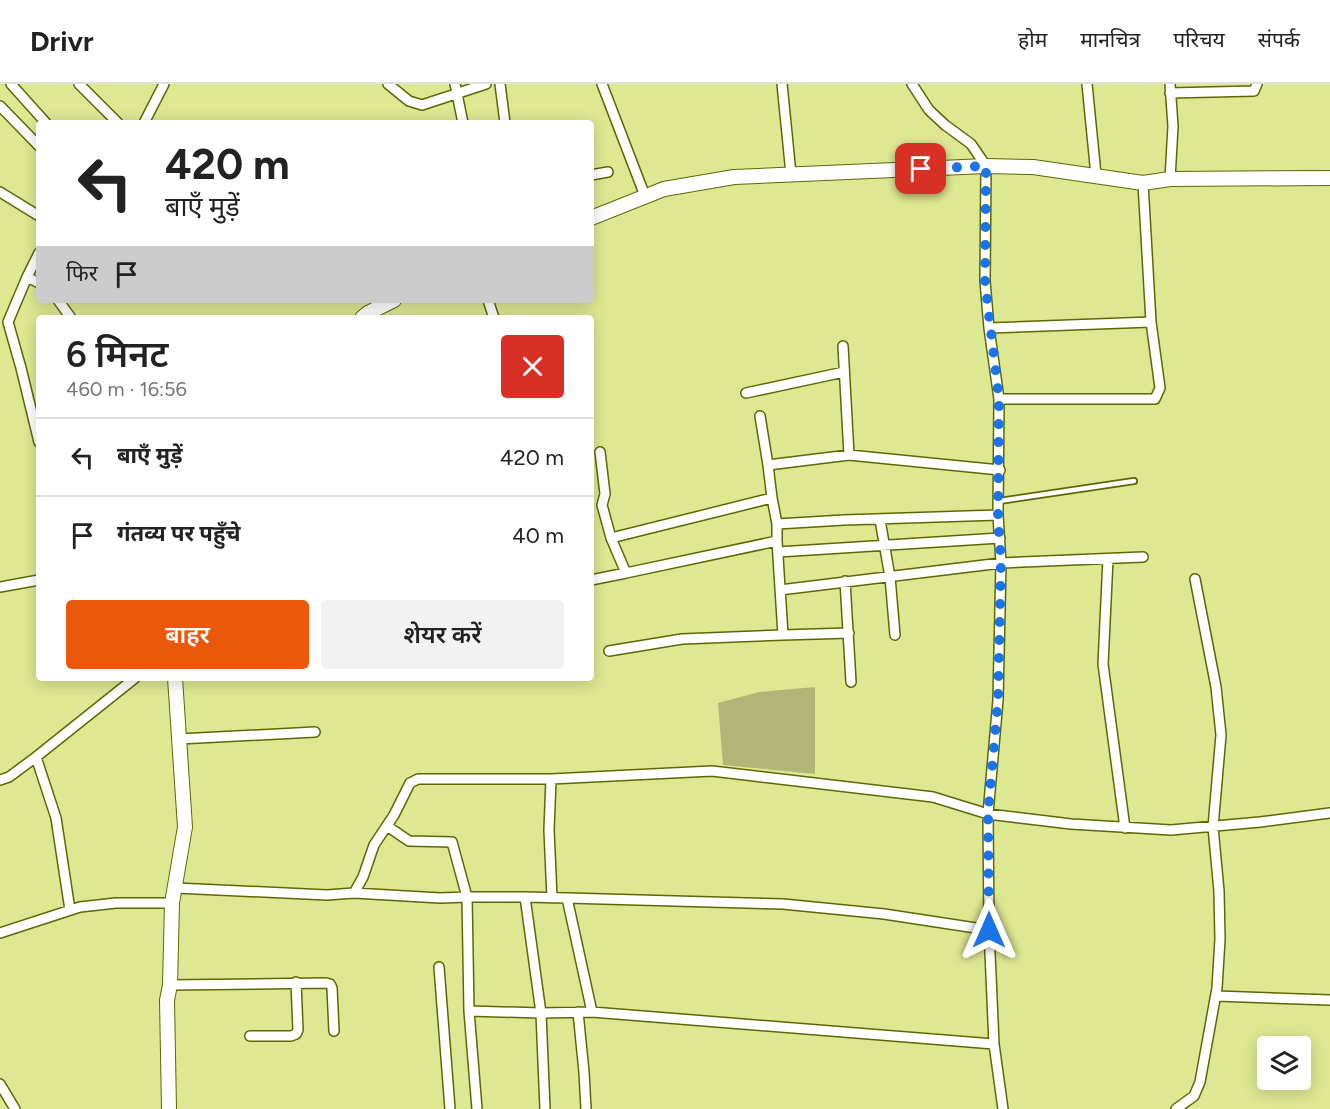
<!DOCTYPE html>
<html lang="hi">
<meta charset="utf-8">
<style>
:root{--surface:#fff;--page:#f2f2f2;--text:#222;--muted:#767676;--line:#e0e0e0;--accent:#ea580c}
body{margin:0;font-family:Figtree,"Noto Sans Devanagari",sans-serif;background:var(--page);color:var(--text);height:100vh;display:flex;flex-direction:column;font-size:22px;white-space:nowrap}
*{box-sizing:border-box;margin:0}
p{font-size:20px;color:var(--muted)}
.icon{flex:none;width:33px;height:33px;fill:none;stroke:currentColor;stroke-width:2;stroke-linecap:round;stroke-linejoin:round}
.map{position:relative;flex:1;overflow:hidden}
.sheet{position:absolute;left:36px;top:231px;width:558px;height:366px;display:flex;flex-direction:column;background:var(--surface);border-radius:6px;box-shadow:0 3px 15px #0003}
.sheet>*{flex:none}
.hud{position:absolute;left:36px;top:36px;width:558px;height:183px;border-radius:6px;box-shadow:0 3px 15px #0003;background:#fff;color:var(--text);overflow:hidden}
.controls{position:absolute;left:1257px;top:952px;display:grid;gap:12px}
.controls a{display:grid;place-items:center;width:54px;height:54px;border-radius:6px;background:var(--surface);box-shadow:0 3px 15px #0003;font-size:30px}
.pin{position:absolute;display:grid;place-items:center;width:51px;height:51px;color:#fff;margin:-26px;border-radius:12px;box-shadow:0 3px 9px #0006}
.me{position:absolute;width:66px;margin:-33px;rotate:0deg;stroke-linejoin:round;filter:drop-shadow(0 0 4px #0008)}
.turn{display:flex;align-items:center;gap:21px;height:126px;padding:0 30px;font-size:27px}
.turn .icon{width:78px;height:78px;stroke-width:2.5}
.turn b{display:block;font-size:42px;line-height:51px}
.then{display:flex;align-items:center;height:57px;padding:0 30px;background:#0003;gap:12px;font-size:22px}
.round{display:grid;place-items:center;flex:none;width:63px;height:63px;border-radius:6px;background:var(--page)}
.overview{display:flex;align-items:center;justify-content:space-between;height:102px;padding:0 30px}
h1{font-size:36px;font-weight:600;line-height:45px}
.cta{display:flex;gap:12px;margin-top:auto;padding:12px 30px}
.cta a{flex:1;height:69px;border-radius:6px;background:var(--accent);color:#fff;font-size:24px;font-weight:600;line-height:69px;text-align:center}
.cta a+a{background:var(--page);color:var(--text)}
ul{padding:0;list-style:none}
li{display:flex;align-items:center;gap:18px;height:78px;padding:0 30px;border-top:2px solid var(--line)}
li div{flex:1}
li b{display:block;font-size:22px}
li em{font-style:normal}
header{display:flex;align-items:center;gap:36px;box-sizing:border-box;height:84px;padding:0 30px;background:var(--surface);border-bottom:2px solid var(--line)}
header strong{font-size:28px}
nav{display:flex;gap:33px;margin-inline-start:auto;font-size:21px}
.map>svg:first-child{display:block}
.green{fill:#afb778}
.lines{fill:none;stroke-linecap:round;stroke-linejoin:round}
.lane-casing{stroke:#5f6702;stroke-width:8}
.street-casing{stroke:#5f6702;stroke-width:12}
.secondary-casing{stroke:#5f6702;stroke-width:16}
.lane{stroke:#fff;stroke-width:4.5}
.street{stroke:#fff;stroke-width:9}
.secondary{stroke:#fff;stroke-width:14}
.route{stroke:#1a73e8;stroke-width:10;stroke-dasharray:0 18}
</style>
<header>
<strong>Drivr</strong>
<nav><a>होम</a><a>मानचित्र</a><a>परिचय</a><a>संपर्क</a></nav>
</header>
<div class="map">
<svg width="1330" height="1025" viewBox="0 0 1330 1025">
<rect width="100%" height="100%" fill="#dde892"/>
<path class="green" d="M815 603V690L723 681 718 619 759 608Z"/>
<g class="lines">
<g class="lane-casing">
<path id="lane" d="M999 417 1134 397"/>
</g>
<g class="street-casing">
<path id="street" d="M11 0 46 39
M79 0 118 39
M388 0 409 17 422 21 486 0
M455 0 463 39
M500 0 505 39
M602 0 645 112
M782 0 791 90
M912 0 929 26 945 41 971 60 986 82 985 197 989 244
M1087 0 1096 91
M1170 0 1173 42 1170 95
M1170 9 1254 7 1257 0
M0 22 39 62
M144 39 164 0
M591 91 608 88
M0 108 39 132
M39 169 27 193 39 199
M27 193 8 238 21 284 39 358
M58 216 71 234
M488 216 494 234
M843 262 849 371
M746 309 844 288
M999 315 989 244 1151 238
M760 332 768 381
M600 368 605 410 602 421 611 454
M772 414 777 440
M998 431 844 436 777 440V457L626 489 611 454 772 414 768 381 849 371 1000 386
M880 436 890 493 895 551
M778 468 1000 454
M1108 475 1103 580 1125 744
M591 496 626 489
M845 497 851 598
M0 503 39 496
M780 506 1001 479 1143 473
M783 551 849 549
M609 567 682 555 783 551 777 457
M179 655 315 648
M36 673 56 734 70 826
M551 695 549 746 552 814
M0 696 9 693 36 673 135 594
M387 742 409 757 452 758 467 813H525
M176 804 327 811 354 809 363 793 374 761 394 731 410 699 418 695H551L712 687 933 713 988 730 1071 740 1171 746 1260 738 1330 729
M354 809 440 814 467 813 469 927 541 929 592 928 994 960
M0 849 80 823 116 819H172
M439 883 450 1025
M170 901 326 899 330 900 332 904 334 947
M1216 912 1330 916
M469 927 477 1025
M578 928 584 988 586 1025
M592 928 567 814 783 820 884 830 989 846
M250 952H291L296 950 298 946 296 898
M0 1000 15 1025
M545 1025 541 929 525 813 567 814
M1003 1025 994 960 989 846 988 730 998 616 1001 479 998 431 999 315H1155L1160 304 1151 238 1143 99
M1176 1025 1194 1012 1200 998 1217 904 1220 855 1219 807 1213 743 1221 651 1216 603 1195 495"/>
</g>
<g class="secondary-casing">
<path id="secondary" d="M591 134 664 105 734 93 986 82 1033 83 1143 99 1170 95 1330 94
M362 234 368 229 394 216
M169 1025 167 916 170 901 172 819 185 743 175 594"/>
</g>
<use href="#lane" class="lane"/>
<use href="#street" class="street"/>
<use href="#secondary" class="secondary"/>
</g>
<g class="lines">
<path class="route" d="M921 85 986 82 985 197 999 315 998 431 1001 479 998 616 988 730 989 846"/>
</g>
</svg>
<div class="controls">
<a><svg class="icon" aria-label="layers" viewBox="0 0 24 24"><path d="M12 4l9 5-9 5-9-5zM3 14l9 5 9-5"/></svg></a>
</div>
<div class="pin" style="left:921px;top:85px;background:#d93025"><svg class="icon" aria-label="arrive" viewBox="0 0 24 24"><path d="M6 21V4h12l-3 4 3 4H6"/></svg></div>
<svg class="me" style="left:989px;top:846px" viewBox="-20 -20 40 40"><path d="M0-17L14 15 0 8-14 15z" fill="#1a73e8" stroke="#fff" stroke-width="4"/></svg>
<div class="hud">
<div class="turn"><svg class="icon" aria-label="left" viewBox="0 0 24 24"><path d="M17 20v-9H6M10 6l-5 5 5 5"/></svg><div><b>420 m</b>बाएँ मुड़ें</div></div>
<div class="then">फिर<svg class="icon" aria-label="arrive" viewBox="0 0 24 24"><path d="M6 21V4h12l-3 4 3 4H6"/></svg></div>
</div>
<section class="sheet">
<div class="overview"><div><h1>6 मिनट</h1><p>460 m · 16:56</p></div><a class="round" style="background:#d93025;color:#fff"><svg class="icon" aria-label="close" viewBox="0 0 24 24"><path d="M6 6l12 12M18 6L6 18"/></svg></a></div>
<ul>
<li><svg class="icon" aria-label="left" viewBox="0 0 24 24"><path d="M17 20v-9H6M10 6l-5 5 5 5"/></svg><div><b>बाएँ मुड़ें</b></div><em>420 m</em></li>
<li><svg class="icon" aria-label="arrive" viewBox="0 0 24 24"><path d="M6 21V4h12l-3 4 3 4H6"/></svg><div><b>गंतव्य पर पहुँचे</b></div><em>40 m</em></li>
</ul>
<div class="cta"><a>बाहर</a><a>शेयर करें</a></div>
</section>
</div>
